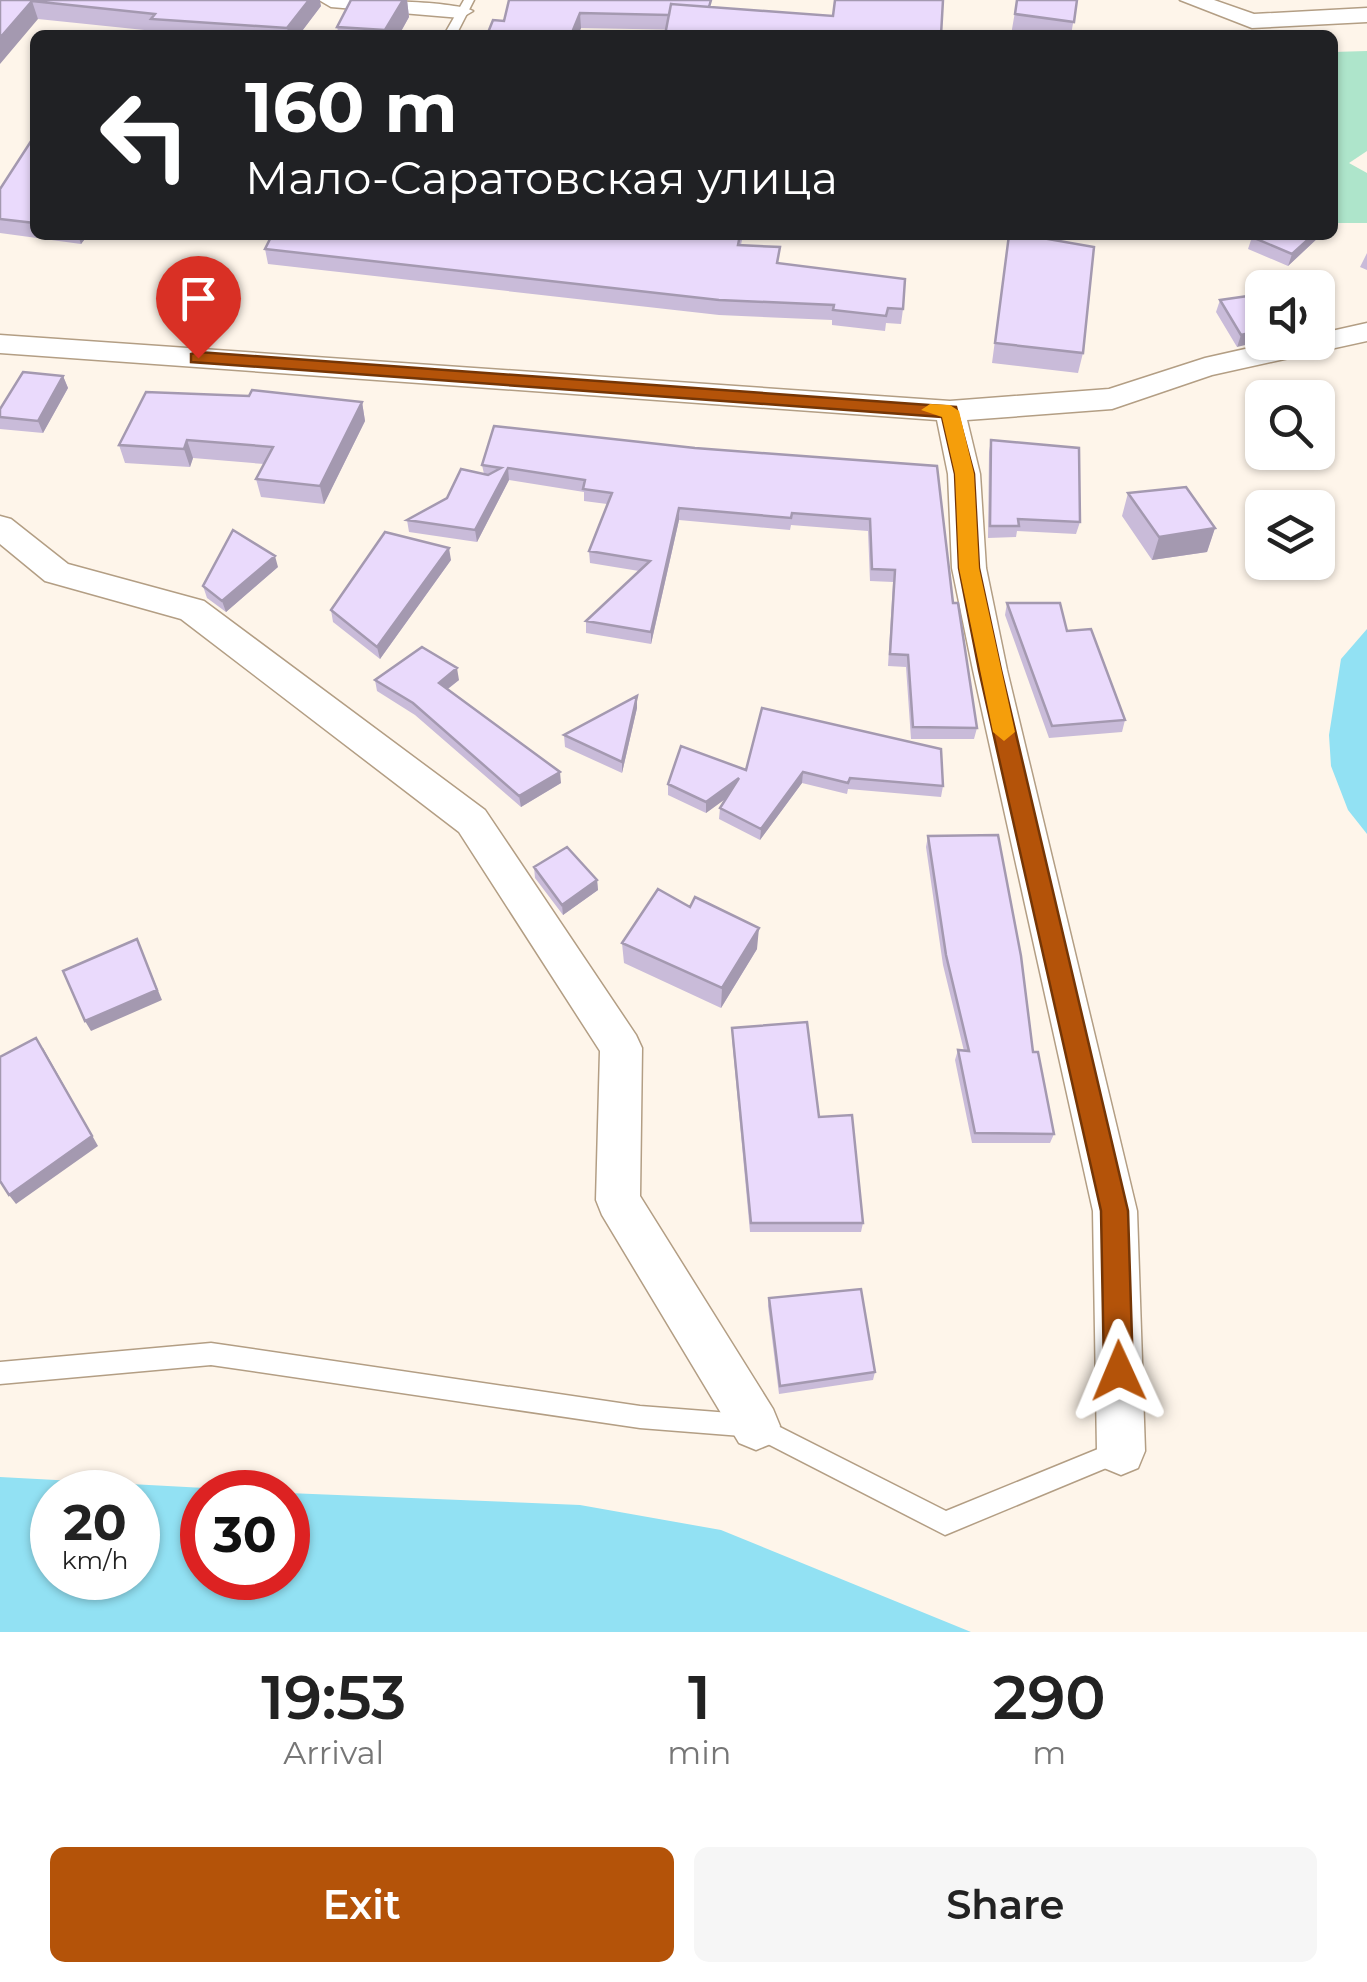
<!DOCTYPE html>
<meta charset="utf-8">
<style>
:root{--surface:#fff;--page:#f6f6f6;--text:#222;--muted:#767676;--accent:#b45309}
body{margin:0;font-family:Montserrat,sans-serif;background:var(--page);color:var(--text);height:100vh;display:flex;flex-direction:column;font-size:38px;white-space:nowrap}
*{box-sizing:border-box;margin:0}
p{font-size:32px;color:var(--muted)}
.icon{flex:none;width:55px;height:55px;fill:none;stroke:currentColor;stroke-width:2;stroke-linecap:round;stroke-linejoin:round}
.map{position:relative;height:1632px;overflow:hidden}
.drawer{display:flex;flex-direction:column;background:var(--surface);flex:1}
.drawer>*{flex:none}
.hud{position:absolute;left:30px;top:30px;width:1308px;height:210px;border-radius:15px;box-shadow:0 2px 8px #0004;background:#202124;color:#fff;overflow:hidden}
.tools{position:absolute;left:1245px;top:270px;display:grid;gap:20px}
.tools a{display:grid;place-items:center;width:90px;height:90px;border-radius:15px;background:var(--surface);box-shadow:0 2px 8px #0004;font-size:50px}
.speed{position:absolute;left:30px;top:1470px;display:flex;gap:20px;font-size:50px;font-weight:700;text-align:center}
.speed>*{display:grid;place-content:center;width:130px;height:130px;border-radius:50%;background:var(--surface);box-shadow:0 2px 8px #0004;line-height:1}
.speed small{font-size:25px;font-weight:400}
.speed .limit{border:15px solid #d22;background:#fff;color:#111}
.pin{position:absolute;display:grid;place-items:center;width:85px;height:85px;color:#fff;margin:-102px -42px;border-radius:50% 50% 50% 0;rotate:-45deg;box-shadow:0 0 10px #0007}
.pin .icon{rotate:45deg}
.me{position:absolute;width:110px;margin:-55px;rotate:359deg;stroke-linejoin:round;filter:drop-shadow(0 0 8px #0008)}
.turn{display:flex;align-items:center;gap:35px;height:210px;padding:0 50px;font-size:45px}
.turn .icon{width:130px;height:130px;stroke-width:2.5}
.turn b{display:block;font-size:70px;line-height:85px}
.eta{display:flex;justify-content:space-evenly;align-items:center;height:170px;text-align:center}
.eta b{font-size:60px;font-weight:600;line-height:70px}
.action{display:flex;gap:20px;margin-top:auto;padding:20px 50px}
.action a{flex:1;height:115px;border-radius:15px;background:var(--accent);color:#fff;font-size:40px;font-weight:600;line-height:115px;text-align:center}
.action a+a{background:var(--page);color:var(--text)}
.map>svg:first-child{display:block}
.green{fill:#aee5cb}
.water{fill:#92e1f3;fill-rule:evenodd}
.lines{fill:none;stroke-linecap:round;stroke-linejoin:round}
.service-casing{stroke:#b39e84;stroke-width:3}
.minor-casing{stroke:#b39e84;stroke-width:3}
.service{fill:#fff;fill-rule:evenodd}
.minor{fill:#fff;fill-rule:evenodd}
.wall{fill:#c9bbd9}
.shaded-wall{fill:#a499b0}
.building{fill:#eadafc;stroke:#a499b0;stroke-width:2.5}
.route{fill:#b45309;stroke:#753606;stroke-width:2.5}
.slow{fill:#f59e0b}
</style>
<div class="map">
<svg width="1367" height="1632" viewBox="0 0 1367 1632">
<rect width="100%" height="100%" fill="#fef5ea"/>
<path class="green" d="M1367 51V151L1349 163 1367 173V223H1332L1333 52Z"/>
<path class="water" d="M1367 629V834L1348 810 1331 766 1329 735 1341 659Z
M0 1477 279 1492H202V1578H288V1493L580 1505 721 1530 971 1632H0ZM52 1492H138V1578H52Z"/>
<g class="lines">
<g class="service-casing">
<path id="service" d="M464 0H474L456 35H444Z
M211 1343 640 1406 756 1415 946 1511 1120 1440 1128 1443 1131 1451 1128 1459 945 1535 754 1437 640 1428 211 1365 0 1384V1362Z"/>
</g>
<g class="minor-casing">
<path id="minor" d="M319 0C350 0 453 0 473 11L461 18 331 7Z
M1180 0H1214L1254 14 1367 8V22L1252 28Z
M1367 323V341L1212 375 1112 409 967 420 980 474 986 568 1007 670 1137 1211 1145 1451 1138 1468 1121 1475 1104 1468 1097 1451 1093 1211 973 670 952 568 948 474 937 420 0 353V335L950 401 1109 389 1205 358 1276 342H1318V334Z
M0 516 11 519 68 564 204 601 485 810 636 1035 642 1048 640 1196 773 1409 780 1426 773 1443 756 1450 739 1443 602 1215 596 1200 600 1051 459 832 181 619 45 581 0 544Z"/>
</g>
<use href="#service" class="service"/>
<use href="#minor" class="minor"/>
</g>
<path class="wall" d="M0 0 321 6 299 35H155L154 31 38 19Z
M351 0H407L409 17 399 35H339L337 27Z
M509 0 713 7 941 35 581 28 578 35H487L504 21Z
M1017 0H1077L1071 35H1011Z
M35 135V235H88L81 244 0 233V189Z
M272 235H743L741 245 779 264 903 309 901 324 886 323 885 331 832 325V320L719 315 268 264 265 249Z
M1009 235 1083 353 1078 373 992 363Z
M1254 235H1321L1288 266 1248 249 1252 237Z
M1367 253V270L1360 267Z
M1262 294 1237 347 1216 312 1220 300Z
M63 376 68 388 43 433 0 429V409Z
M362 402 365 421 324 504 261 497 256 479 264 464 193 458 190 467 125 463 119 445Z
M991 440 1080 522 1076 534 1017 531 1016 537 988 538 989 452Z
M695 448 937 466 953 603 977 728 974 739H911L906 667 888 666 893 582 870 581 868 531 791 525 790 530 679 520 651 644 586 633V621L639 571 590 563 589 551 607 504 584 501V492L509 480 477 542 409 532 407 520 447 498 484 474 482 465Z
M1128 493 1215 528 1207 552 1152 560 1122 516Z
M451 560 380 659 333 622 331 610Z
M278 567 226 612 207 598 203 586Z
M1007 603 1067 631 1125 720 1122 732 1049 738 1005 615Z
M375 680H459L448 689 561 783 521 807 415 715 377 691Z
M637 708 622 773 565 747 564 735Z
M762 708 943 786 941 797 848 789 847 794 802 783 760 840 719 819 720 808 725 799 706 813 668 795V784L746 770Z
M928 836 1033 1052 1054 1134 1050 1143H972L955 1060 958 1050 964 1051 943 965 926 847Z
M534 867 597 880 598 890 563 915 535 878Z
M622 943 757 949 721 1008 624 963Z
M732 1028 819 1117 863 1223 861 1232H750L732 1038Z
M769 1298 875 1372 873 1380 779 1394 768 1306Z"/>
<path class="shaded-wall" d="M309 0H320L321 6 299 35H289L287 28Z
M403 0H407L409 17 399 35H386L385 30Z
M32 1 38 19 0 64V38Z
M580 13 581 28 578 35H571Z
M78 235H88L81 244Z
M1313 235H1321L1288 266 1292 254Z
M1262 330V341L1237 347 1241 335Z
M63 376 68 388 43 433 38 421Z
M362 402 365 421 324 504 320 486Z
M187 440 193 458 190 467 184 449Z
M508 468 509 480 477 542 475 530Z
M679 508V520L651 644V632Z
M1215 528 1207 552 1152 560 1159 537Z
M449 548 451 560 380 659 377 647Z
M275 556 278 567 226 612 222 601Z
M457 668 459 680 441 694 439 683Z
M637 696V708L622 773V762Z
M560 772 561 783 521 807 519 796Z
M803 772 802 783 760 840 761 829Z
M739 778V789L706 813V802Z
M597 880 598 890 563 915 562 905Z
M759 928 757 949 721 1008 722 988Z
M137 939 162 1000 91 1031 85 1021Z
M43 1048 98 1146 16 1204 9 1195Z"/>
<path class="building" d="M0 0H309L287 28 151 19 155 14 32 1 0 38Z
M351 0H403L385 30 337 27Z
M509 0H711L709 7 671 4 669 15 580 13 571 35H487L493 20 504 21Z
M835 0H943L941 35H665L671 4 833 16Z
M1017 0H1077L1074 22 1015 14Z
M35 135V223L0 219V189Z
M272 235H740L738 245 780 247 777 263 905 279 903 309 888 308 886 316 833 310 834 305 719 300 265 249Z
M1009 235H1025L1094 247 1083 353 995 343Z
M1254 235H1313L1292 254 1252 237Z
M1262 294V330L1241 335 1220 300Z
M23 372 63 376 38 421 0 417V409Z
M252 390 362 402 320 486 256 479 273 447 187 440 184 449 119 445 146 392 249 396Z
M494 426 695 448 937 466 953 603H958L977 728 913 727 908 655 890 654 895 570 872 569 870 519 792 513 791 518 679 508 651 632 586 621 650 561 589 551 612 493 583 489 585 480 508 468 475 530 407 520 447 498 461 469 488 475 501 468 482 465Z
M991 440 1079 448 1080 522 1018 519 1019 526H990Z
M1186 487 1215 528 1159 537 1128 493Z
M233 530 275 556 222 601 203 586Z
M385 532 449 548 377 647 331 610Z
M1007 603H1060L1067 631 1091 629 1125 720 1052 726Z
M422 647 457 668 439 683 560 772 519 796 413 703 375 680Z
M637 696 622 762 564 735Z
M762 708 941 749 943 786 850 778 848 783 803 772 761 829 720 808 739 778 706 802 668 784 681 746 746 770Z
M998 835 1021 956 1033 1052H1038L1054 1134 975 1133 958 1050 969 1051 946 955 928 836Z
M567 847 597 880 562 905 534 867Z
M658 889 690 907 695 897 759 928 722 988 622 943Z
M137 939 157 990 85 1021 63 971Z
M807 1022 819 1117 852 1115 863 1223H751L732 1028Z
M36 1038 92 1136 9 1195 0 1181V1057Z
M861 1289 875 1372 780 1386 769 1298Z"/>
<path class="route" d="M198 352 956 407 974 474 979 568 1001 670 1128 1211 1133 1371 1129 1381 1119 1385 1109 1381 1104 1371 1101 1211 979 670 959 568 955 474 942 417 191 362V354Z"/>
<path class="slow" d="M930 404 950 405 959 411 974 474 979 568 1015 732 1004 741 993 732 959 568 955 474 942 417 921 410Z"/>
</svg>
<div class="tools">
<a><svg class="icon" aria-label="sound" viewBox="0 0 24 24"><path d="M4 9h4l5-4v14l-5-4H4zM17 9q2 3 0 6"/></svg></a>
<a><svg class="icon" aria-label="search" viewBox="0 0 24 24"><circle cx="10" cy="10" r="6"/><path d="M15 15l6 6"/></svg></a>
<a><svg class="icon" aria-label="layers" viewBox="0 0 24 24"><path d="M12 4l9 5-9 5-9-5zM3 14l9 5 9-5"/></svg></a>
</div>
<div class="speed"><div>20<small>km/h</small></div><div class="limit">30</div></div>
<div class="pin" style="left:198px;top:358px;background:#d93025"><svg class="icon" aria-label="arrive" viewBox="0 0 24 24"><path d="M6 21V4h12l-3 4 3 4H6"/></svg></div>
<svg class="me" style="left:1119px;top:1371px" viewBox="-20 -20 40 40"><path d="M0-17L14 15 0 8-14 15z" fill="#b45309" stroke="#fff" stroke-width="4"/></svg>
<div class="hud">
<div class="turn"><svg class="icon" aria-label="left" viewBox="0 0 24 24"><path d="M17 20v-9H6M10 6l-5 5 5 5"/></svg><div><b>160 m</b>Мало-Саратовская улица</div></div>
</div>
</div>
<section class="drawer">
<div class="eta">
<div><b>19:53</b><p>Arrival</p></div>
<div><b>1</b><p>min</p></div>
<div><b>290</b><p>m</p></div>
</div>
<div class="action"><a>Exit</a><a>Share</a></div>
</section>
